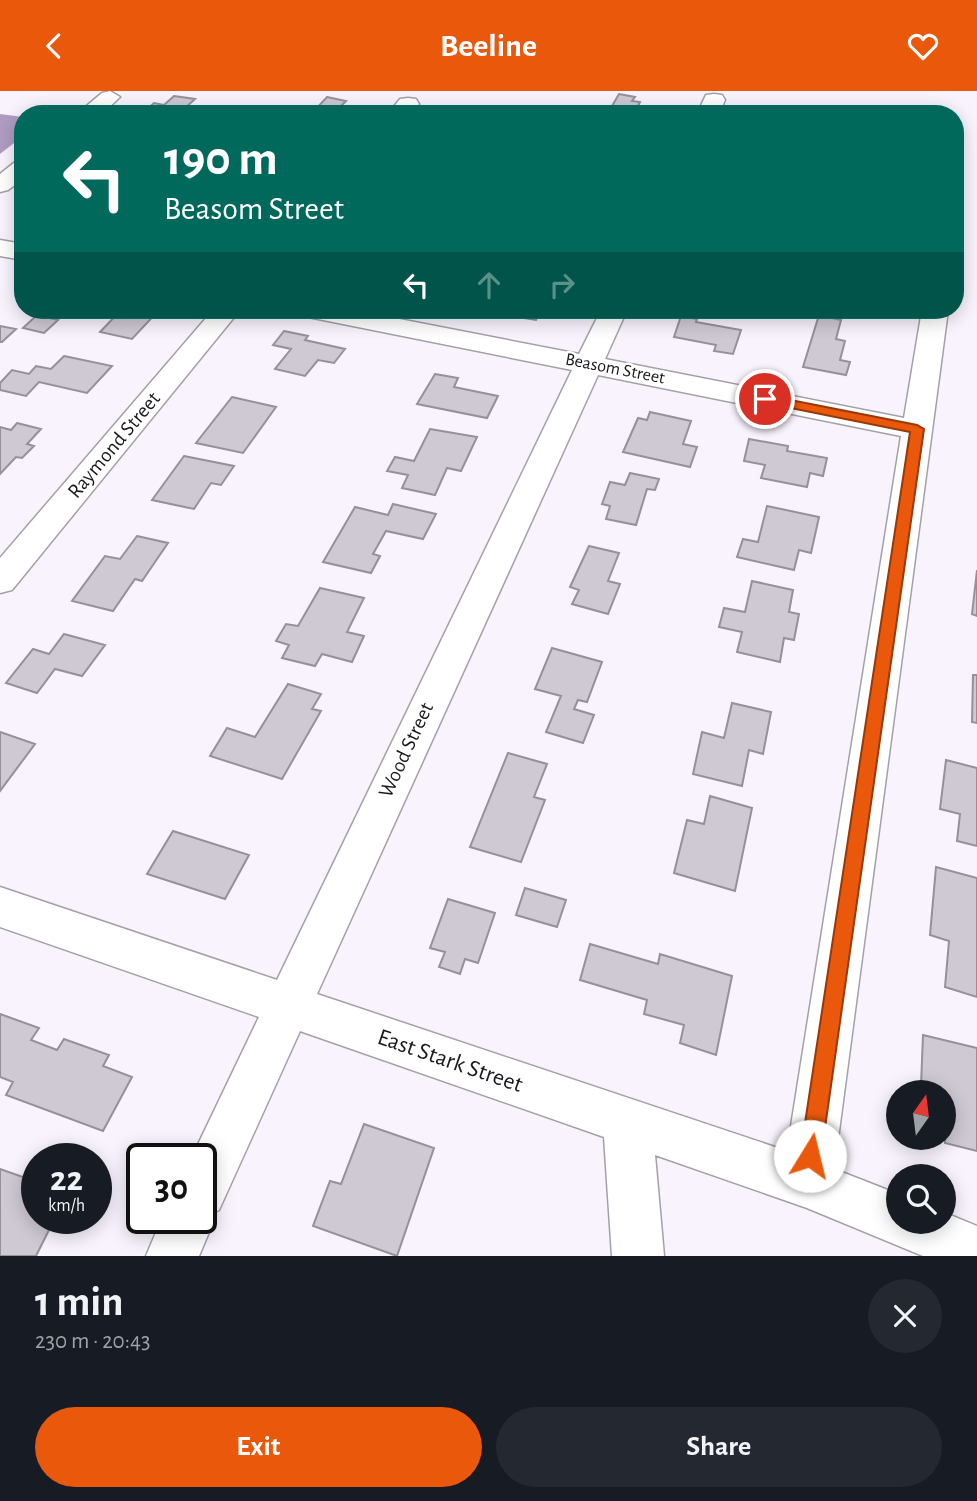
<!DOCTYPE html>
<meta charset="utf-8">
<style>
:root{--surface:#171b24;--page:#242831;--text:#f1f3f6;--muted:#9ea1a6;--accent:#ea580c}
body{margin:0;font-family:"Alegreya Sans",sans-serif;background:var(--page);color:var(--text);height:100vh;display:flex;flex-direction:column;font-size:26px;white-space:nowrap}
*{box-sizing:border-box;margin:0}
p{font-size:23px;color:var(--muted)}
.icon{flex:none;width:38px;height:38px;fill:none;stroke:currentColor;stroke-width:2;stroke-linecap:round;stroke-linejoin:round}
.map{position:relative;height:1165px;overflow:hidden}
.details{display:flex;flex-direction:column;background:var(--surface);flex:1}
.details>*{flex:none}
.guide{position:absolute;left:14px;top:14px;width:950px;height:214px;border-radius:28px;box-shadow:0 4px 18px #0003;background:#00695c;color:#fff;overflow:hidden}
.needle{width:46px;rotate:14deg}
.controls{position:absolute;left:886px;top:989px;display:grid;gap:14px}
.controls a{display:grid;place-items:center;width:70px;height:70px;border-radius:50%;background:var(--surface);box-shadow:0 4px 18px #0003;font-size:35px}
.speed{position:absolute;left:21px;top:1052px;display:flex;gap:14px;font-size:35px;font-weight:700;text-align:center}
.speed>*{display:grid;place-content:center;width:91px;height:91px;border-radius:50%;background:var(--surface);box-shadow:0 4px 18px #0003;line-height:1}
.speed small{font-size:18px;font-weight:400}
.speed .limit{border:4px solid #111;border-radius:10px;background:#fff;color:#111}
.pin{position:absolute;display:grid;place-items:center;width:60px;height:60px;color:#fff;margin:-30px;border:4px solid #fff;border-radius:50%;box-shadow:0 2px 7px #0007}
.me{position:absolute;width:77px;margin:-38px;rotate:9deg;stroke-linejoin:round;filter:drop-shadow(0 0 5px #0008)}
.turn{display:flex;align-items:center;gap:24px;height:147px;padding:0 35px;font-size:32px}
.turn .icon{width:91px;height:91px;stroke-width:2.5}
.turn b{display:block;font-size:49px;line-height:60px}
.lanes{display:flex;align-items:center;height:66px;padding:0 35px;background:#0003;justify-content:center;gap:35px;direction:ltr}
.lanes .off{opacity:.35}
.round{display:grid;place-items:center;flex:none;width:74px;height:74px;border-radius:37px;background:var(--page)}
.headline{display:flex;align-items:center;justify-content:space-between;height:119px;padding:0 35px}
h1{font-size:42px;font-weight:600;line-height:52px}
.cta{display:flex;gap:14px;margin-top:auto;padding:14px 35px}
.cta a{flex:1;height:80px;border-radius:42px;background:var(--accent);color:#fff;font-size:28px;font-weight:600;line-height:80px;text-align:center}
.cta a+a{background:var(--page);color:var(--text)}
header{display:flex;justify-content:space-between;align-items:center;height:91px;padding:0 35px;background:var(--accent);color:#fff;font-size:32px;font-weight:600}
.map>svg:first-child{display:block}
.water{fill:#b09cc2}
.building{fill:#cec9d3;stroke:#959099;stroke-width:2}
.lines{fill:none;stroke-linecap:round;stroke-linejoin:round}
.minor-casing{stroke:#a4a0a9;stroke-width:3}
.minor{fill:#fff;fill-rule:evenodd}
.route{fill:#ea580c;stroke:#983908;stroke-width:2}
.labels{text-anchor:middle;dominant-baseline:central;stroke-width:5;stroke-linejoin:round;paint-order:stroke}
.far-street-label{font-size:18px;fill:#1b191d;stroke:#fff}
.street-label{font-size:21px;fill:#1b191d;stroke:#fff}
.near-street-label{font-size:24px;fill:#1b191d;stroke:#fff}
</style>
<header><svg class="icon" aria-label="back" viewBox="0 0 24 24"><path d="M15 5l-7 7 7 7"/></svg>Beeline<svg class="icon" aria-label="heart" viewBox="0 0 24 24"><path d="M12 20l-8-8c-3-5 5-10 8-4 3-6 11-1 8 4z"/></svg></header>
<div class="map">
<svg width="977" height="1165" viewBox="0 0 977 1165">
<rect width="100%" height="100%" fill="#f8f3fd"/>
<path class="water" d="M0 23 23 26V45L0 63Z"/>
<path class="building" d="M619 3 635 6 632 10 640 11 636 19 646 20 644 23H601L606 15H612Z
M174 5 195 8 185 17 199 19 195 23H155L145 20 154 12 164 14Z
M327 6 346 10 340 16 347 17 341 23 312 22Z
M121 219H159L132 248 100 241Z
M500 219H541L536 229 511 225 513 221Z
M37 224 58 229 44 242 23 237Z
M819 224 841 229 836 248 845 250 840 269 850 271 846 284 803 276Z
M681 225 697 228 696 231 741 239 733 263 714 260 716 254 674 246Z
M0 235 16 238 2 251H0Z
M284 240 308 245 305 249 345 258 334 272 318 269 305 285 275 278 291 258 273 254Z
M64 265 112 275 87 302 39 291 26 305 0 299V292L12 279 29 283 36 275 51 278Z
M435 283 458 287 454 296 498 305 487 327 417 313Z
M232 306 276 316 243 362 196 352Z
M650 321 691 330 683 353 697 356 690 376 623 361 638 327 647 329Z
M17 332 41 338 27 353 34 355 22 367 16 366 0 383V336L11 339Z
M430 338 477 346 461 380 447 377 435 404 402 397 408 384 387 380 395 366 414 370Z
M749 348 788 355 787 360 827 367 823 385 810 382 807 396 761 387 765 374 744 370Z
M184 365 234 375 221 394 211 392 194 418 152 409Z
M630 382 659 388 655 399 647 398 636 434 606 428 610 415 602 413 610 391 625 394Z
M393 413 436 423 423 448 386 440 373 463 380 465 371 482 323 471 355 416 388 424Z
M767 415 819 426 811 462 799 459 794 479 737 466 743 448 758 451Z
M137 445 168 452 142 490 135 488 113 520 72 510 105 465 120 468Z
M589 455 619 462 608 490 620 493 608 523 572 513 579 499 570 496Z
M977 479V525L972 523Z
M752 490 793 499 789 521 799 523 794 549 784 547 780 571 737 561 742 541 719 536 724 517 745 521Z
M320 497 364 507 347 541 364 545 352 571 322 563 315 575 282 567 289 554 276 550 286 533 298 535Z
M64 543 105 554 82 585 55 578 37 602 6 592 33 558 49 563Z
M552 557 602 571 587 611 578 609 574 618 594 624 583 652 546 641 561 605 535 598Z
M973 584H977V632L972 631Z
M288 593 321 603 312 618 321 620 282 688 210 665 227 637 255 646Z
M732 612 771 621 763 663 749 659 742 695 693 683 702 641 724 647Z
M0 641 35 653 0 700Z
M508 662 547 673 534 706 545 709 521 771 470 756Z
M946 669 977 677V755L957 750 960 723 940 718Z
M710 705 752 717 735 800 674 782 687 729 704 733Z
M173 740 249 764 225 808 147 783Z
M936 776 977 787V906L945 896 949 850 930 844Z
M525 797 566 809 557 836 516 824Z
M448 808 495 822 478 872 465 868 460 883 439 876 445 861 430 857Z
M590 853 658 873 660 863 732 885 716 964 680 952 684 934 644 923 647 909 580 889Z
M0 923 39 937 31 949 57 959 64 948 109 964 103 975 132 986 103 1040 6 1004 13 991 0 986Z
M923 944 977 957V1060L945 1052 946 1002 921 995Z
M364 1033 434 1057 397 1165 313 1135 330 1090 341 1093Z
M0 1078 37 1091V1127H55L36 1165H0Z"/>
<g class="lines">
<g class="minor-casing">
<path id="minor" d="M110 0 120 6 102 23H77L102 2Z
M714 3 722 4 725 9 719 23H697L706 4Z
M408 7 416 8 419 13 411 23H388L400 8Z
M23 69V88L8 99 0 101V83L15 71Z
M0 149 23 153V169L0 165Z
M213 219H240L12 499 0 502V467Z
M300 219H353L579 263 601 219H627L605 268 904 327 922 219H948L834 1078 898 1103V1130H943V1121L977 1135V1165H923L807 1117 655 1064 664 1165H612L604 1046 300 940 219 1119 213 1122 215 1127 199 1165H146L162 1127H201V1068H191L259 926 0 836V796L277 889 572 279 313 227 303 225ZM598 284 901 345 787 1060 317 903Z"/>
</g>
<use href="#minor" class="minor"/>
</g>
<path class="route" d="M765 304 917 334 924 338 821 1065 818 1072 810 1075 803 1072 800 1065 910 341 761 311 759 308Z"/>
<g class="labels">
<g class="far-street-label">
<text transform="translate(615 278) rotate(11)">Beasom Street</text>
</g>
<g class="street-label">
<text transform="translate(114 354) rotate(-50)">Raymond Street</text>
<text transform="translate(406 659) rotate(-65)">Wood Street</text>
</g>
<g class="near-street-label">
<text transform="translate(450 970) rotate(19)">East Stark Street</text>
</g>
</g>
</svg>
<div class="controls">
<a><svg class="needle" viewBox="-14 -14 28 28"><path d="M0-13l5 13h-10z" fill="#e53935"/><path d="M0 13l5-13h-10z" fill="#9ea1a6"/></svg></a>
<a><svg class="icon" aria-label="search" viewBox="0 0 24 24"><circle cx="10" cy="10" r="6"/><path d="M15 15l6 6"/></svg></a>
</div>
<div class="speed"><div>22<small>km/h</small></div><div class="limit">30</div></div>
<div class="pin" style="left:765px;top:308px;background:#d93025"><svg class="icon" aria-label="arrive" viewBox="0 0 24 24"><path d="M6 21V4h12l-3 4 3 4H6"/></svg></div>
<svg class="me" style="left:810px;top:1065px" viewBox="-20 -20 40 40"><circle r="19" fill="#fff"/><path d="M0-13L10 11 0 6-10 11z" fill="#ea580c"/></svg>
<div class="guide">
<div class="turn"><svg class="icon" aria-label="left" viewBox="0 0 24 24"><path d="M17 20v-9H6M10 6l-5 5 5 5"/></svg><div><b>190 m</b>Beasom Street</div></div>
<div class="lanes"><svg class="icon" aria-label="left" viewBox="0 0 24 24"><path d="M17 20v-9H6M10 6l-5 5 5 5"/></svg><svg class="icon off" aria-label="ahead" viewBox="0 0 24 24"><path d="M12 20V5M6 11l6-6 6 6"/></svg><svg class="icon off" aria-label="right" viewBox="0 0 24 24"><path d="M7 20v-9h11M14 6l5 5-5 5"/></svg></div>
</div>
</div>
<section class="details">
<div class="headline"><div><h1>1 min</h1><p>230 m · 20:43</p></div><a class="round"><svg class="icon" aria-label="close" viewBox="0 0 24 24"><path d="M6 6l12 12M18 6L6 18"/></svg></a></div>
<div class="cta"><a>Exit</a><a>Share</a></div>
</section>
